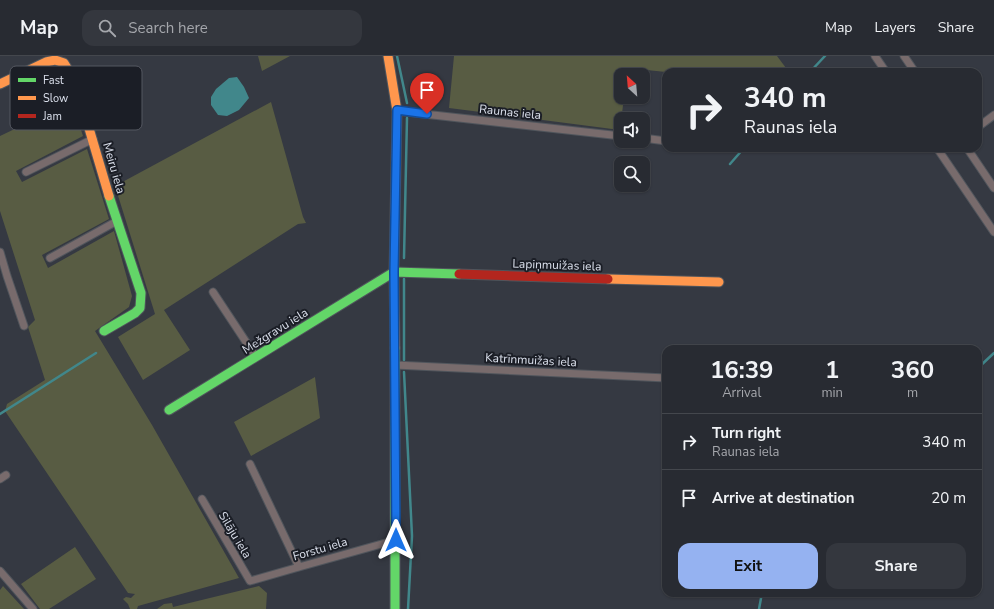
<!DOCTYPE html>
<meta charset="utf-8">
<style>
:root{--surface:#282b32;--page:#34373e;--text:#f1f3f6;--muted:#a5a7ac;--line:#44474d;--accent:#95b2f1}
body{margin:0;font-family:"Nunito Sans",sans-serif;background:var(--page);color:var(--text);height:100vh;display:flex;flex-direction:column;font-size:15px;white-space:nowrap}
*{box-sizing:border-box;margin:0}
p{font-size:13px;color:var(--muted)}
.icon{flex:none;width:22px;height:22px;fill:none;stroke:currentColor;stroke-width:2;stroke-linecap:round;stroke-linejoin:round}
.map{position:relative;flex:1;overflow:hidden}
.details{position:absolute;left:662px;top:289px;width:320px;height:252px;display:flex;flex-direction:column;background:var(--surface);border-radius:12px;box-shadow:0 1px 3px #0004,0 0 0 1px var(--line)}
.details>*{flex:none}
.hud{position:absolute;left:662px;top:12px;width:320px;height:84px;border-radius:12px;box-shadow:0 1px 3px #0004,0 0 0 1px var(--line);background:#282b32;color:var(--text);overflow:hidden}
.needle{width:26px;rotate:334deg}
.tools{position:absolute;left:614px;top:12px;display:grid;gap:8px}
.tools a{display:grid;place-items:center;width:36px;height:36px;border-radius:8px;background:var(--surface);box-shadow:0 1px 3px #0004,0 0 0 1px var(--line);font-size:20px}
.pin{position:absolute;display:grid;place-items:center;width:34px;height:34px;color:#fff;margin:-41px -17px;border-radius:50% 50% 50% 0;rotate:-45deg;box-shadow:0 0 4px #0007}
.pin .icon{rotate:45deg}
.me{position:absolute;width:44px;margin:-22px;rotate:0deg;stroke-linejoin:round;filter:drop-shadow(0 0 3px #0008)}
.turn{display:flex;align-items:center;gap:14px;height:84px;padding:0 16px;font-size:18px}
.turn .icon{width:52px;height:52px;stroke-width:2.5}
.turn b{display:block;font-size:28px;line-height:34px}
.eta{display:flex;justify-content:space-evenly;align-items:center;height:68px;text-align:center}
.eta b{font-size:24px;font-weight:700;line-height:28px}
.button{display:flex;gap:8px;margin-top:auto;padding:8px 16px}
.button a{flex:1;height:46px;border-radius:12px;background:var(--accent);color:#111;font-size:16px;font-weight:700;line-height:46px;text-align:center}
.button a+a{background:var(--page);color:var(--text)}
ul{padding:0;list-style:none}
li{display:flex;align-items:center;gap:12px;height:56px;padding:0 16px;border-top:1px solid var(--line)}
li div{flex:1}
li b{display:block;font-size:15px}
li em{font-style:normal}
header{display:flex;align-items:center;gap:24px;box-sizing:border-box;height:56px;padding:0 20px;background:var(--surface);border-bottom:1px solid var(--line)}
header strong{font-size:19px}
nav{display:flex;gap:22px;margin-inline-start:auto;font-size:14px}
.search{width:280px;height:36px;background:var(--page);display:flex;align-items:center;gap:10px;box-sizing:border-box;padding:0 14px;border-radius:12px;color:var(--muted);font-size:15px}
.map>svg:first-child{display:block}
.green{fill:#585c43}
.water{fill:#41878b}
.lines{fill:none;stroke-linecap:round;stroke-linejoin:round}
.stream{stroke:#41878b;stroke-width:2.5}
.street-casing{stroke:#50555c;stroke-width:9}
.fast-casing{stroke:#50555c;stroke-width:11}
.slow-casing{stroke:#50555c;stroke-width:11}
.jam-casing{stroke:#50555c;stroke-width:11}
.street{stroke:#786b6c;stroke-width:7}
.fast{stroke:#63d668;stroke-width:9}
.slow{stroke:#ff974d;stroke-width:9}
.jam{stroke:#b3261e;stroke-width:9}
.route-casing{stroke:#114b97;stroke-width:10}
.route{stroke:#1a73e8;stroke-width:7}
.labels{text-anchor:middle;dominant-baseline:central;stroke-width:4;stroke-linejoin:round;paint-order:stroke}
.street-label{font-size:12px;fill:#dbe0ec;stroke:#1b1e26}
.key{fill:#1b1e26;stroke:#555861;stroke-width:1}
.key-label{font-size:11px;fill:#dbe0ec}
</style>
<header>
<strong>Map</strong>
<div class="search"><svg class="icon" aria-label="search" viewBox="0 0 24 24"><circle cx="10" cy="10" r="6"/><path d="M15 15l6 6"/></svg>Search here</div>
<nav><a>Map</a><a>Layers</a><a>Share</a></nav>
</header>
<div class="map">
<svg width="994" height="553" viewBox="0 0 994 553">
<rect width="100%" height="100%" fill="#353942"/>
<path class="green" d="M258 0H290L262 15Z
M454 0H777L789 16H666L627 12 626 19H621V41H624L620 74 449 52Z
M52 13 62 16 83 80 16 115 22 126 87 93 109 163 42 199 48 212 114 175 132 240 129 251 95 275 152 369 239 522 138 550 137 553H130L128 548 123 543 126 541 131 542 135 538 128 537 5 355 7 348 45 324 28 271 35 264 0 155V80L23 69 11 32Z
M271 46 303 161 306 167 298 168 164 254 190 294 143 324 118 281 155 258 115 130Z
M315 321 320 362 251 400 234 366Z
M75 491 96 523 49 553H40L21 528Z
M3 530 24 553H0V534Z
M259 530 267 537 266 553H157L164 548 172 547 173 551Z"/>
<path class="water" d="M237 21 244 31 249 42 239 54 227 60 218 59 211 49V41L216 33 229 22Z"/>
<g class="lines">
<path class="stream" d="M397 0 407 47
M810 16 825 0
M730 108 744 92
M404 202 407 62
M404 304V223
M978 312 994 297
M404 316 412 480 408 553
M0 358 96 297
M759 553 762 537"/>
<g class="street-casing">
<path id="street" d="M875 0 886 16
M904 0 915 16
M397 55 621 80
M978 71 994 59
M643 82 666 85
M937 92 994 176
M967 92 994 132
M26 116 93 83
M0 196 7 220 24 270
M50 202 117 165
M213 236 256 301
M395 309 666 322
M250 408 299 511
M0 423 6 419
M202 443 250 525 299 511 396 484
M0 515 33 553"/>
</g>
<g class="fast-casing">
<path id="fast" d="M104 275 135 257 140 252 141 237 109 140
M395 292V553
M169 354 394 216 459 218"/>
</g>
<g class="slow-casing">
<path id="slow" d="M388 0 397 55 394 216 395 292
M0 28 46 6 55 4 64 7 75 25 109 140
M608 223 719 226"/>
</g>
<g class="jam-casing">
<path id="jam" d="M459 218 608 223"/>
</g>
<use href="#street" class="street"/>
<use href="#fast" class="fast"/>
<use href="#slow" class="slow"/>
<use href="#jam" class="jam"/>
</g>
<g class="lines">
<g class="route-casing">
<path id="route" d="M396 484 394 216 397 54 427 58"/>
</g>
<use href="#route" class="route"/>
</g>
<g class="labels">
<g class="street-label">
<text transform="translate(510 56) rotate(6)">Raunas iela</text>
<text transform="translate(114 112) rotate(74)">Meiru iela</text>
<text transform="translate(557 209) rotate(2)">Lapiņmuižas iela</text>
<text transform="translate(275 275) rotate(-32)">Mežgravu iela</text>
<text transform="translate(531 304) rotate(3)">Katrīnmuižas iela</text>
<text transform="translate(235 479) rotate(59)">Silāju iela</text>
<text transform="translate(320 493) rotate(-16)">Forstu iela</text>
</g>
</g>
<rect x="10" y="10" width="132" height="64" rx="6" class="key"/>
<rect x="18" y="22" width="18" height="4" fill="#63d668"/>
<rect x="18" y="40" width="18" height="4" fill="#ff974d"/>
<rect x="18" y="58" width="18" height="4" fill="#b3261e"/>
<g class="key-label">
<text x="43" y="28">Fast</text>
<text x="43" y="46">Slow</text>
<text x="43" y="64">Jam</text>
</g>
</svg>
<div class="tools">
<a><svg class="needle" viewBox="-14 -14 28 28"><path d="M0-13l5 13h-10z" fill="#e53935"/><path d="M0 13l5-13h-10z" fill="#a5a7ac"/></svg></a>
<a><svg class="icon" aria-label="sound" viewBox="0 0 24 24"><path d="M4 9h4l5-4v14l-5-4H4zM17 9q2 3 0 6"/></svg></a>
<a><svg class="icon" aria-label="search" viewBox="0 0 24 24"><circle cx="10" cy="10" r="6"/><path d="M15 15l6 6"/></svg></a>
</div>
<div class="pin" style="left:427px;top:58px;background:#d93025"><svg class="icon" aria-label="arrive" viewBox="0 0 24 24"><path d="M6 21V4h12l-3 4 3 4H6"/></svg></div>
<svg class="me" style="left:396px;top:484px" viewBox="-20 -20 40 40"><path d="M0-17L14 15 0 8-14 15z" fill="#1a73e8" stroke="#fff" stroke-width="4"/></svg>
<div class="hud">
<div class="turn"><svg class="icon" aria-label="right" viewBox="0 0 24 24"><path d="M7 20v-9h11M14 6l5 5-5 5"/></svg><div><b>340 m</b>Raunas iela</div></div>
</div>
<section class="details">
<div class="eta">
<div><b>16:39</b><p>Arrival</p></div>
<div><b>1</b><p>min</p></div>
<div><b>360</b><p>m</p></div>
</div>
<ul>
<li><svg class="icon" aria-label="right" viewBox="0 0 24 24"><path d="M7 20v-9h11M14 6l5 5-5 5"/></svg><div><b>Turn right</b><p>Raunas iela</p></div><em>340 m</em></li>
<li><svg class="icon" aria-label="arrive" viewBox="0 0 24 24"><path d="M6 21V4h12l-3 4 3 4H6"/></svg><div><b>Arrive at destination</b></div><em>20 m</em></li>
</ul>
<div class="button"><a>Exit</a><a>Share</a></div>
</section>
</div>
